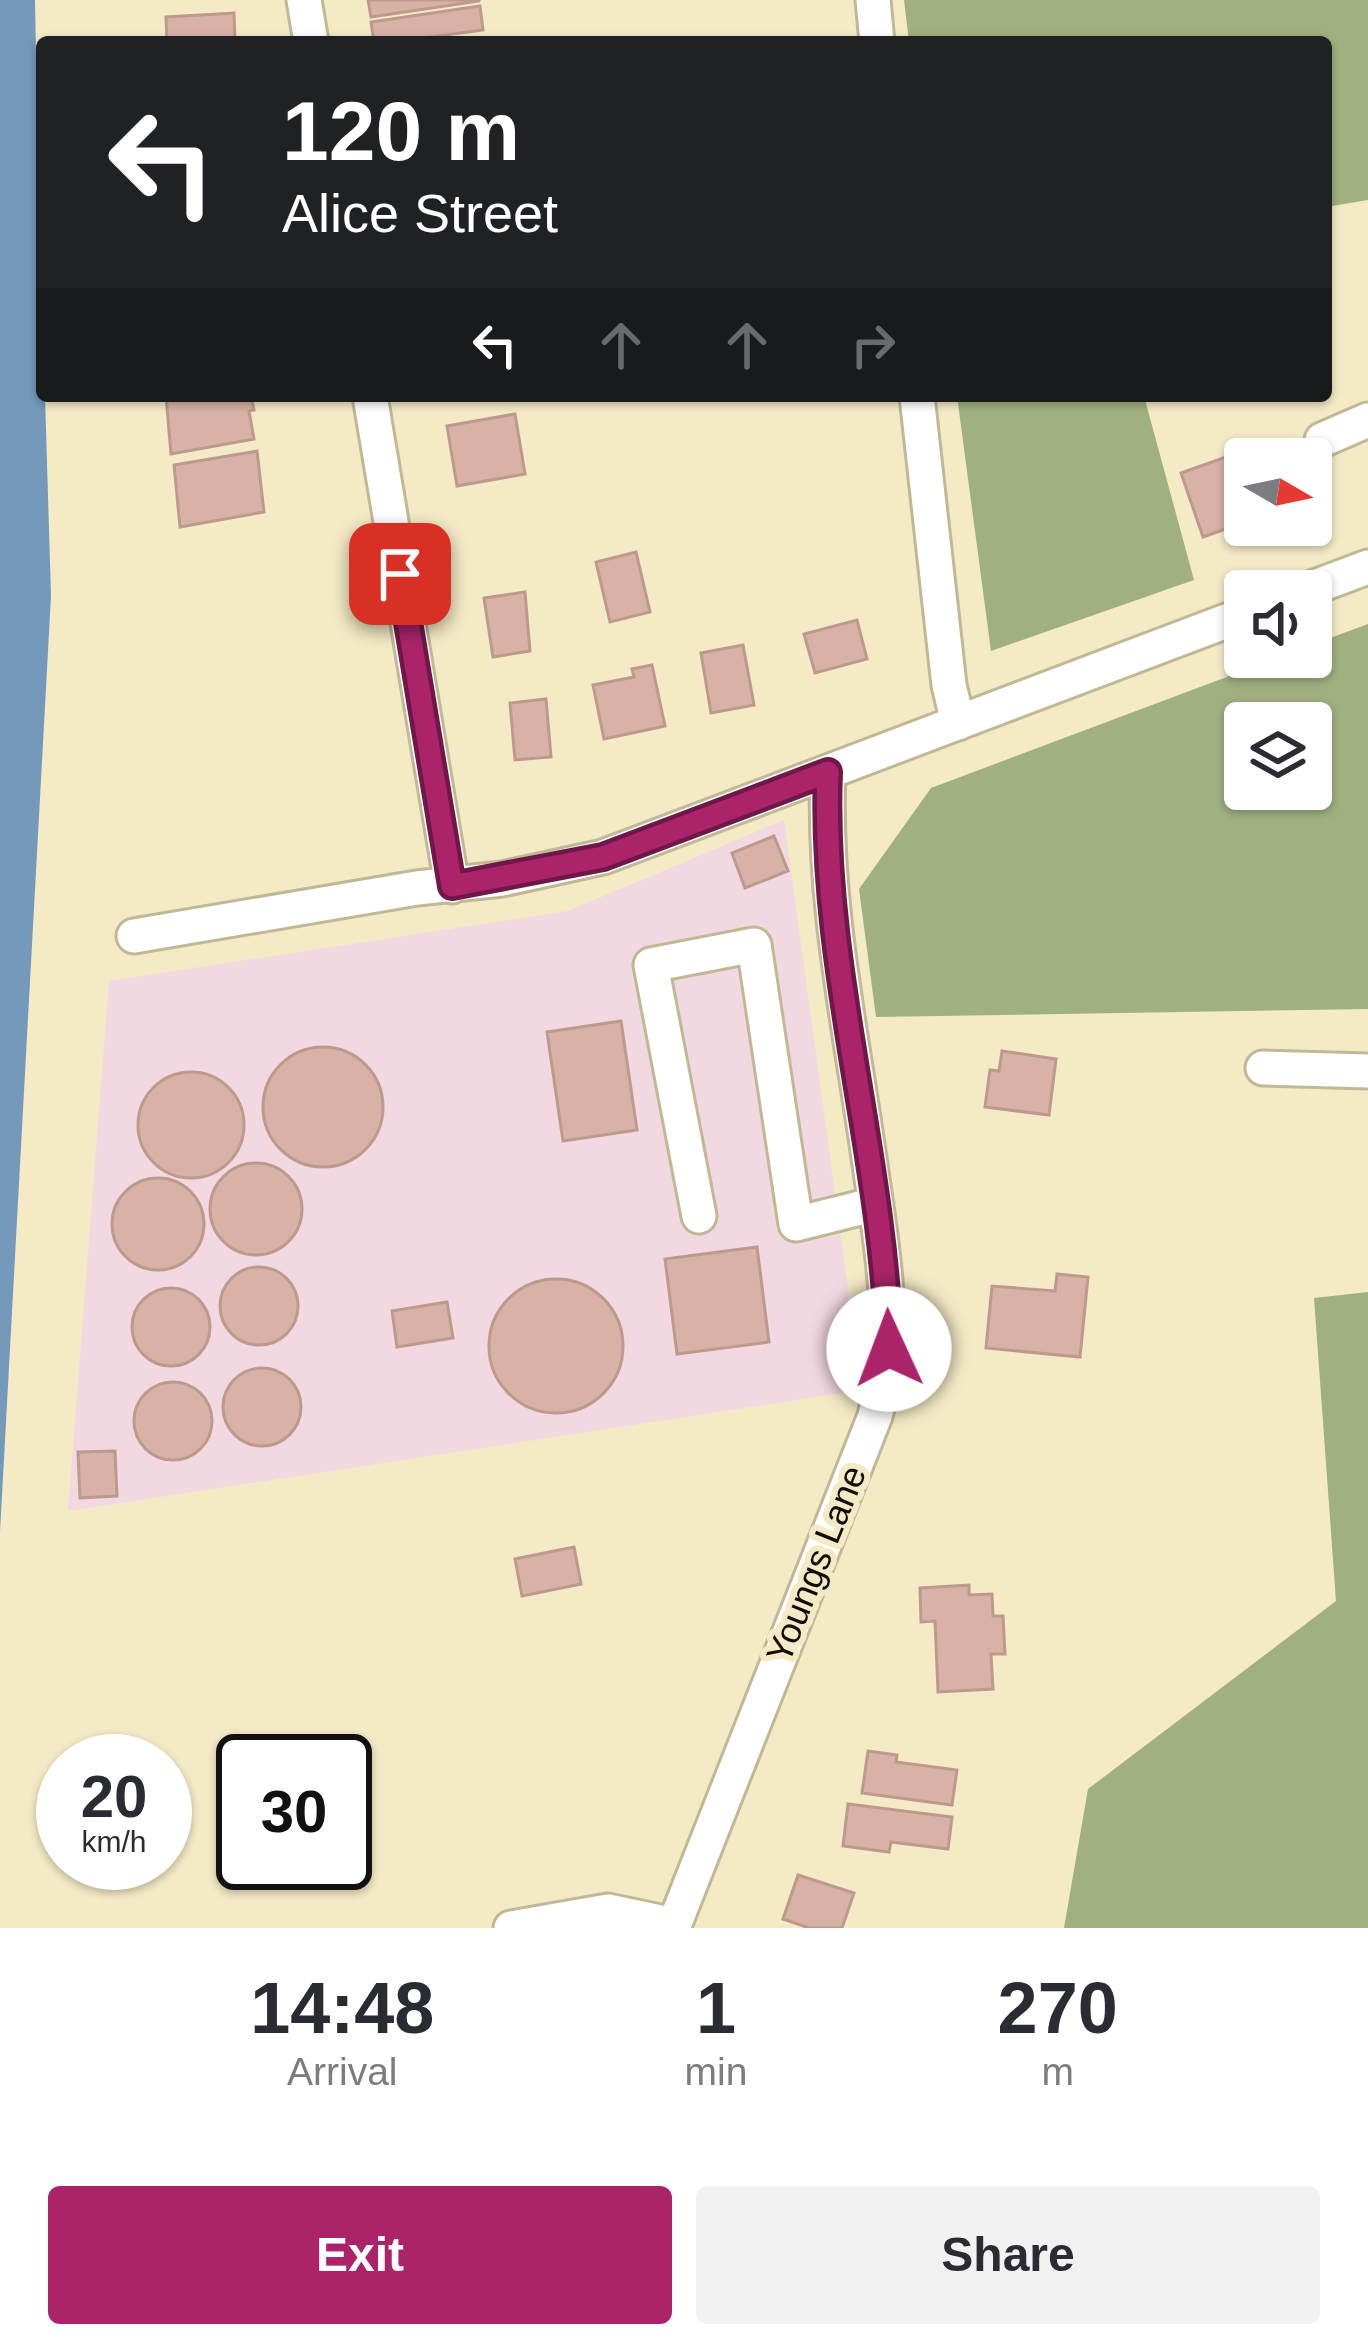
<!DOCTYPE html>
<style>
:root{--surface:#fff;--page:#f2f2f3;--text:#2b2b33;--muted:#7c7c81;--accent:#ab246b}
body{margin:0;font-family:Helvetica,sans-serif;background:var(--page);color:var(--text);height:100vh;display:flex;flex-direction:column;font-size:45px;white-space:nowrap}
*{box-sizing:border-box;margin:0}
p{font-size:39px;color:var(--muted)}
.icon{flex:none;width:66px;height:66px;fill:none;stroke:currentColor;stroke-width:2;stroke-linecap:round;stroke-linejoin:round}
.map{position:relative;height:1928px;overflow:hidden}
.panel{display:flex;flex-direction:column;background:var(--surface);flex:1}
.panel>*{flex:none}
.top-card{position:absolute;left:36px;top:36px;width:1296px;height:366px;border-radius:12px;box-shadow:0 3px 9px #0004;background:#202124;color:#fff;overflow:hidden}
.needle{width:78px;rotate:99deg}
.fabs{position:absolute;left:1224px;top:438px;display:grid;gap:24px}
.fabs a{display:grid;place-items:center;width:108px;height:108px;border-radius:12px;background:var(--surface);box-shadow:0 3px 9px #0004;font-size:60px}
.speed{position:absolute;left:36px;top:1734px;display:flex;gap:24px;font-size:60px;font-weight:700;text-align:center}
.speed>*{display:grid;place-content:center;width:156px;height:156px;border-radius:50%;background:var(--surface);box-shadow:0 3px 9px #0004;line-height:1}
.speed small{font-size:30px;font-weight:400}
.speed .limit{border:6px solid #111;border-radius:18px;background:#fff;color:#111}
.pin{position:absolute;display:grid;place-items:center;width:102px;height:102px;color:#fff;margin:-51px;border-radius:24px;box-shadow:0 6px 18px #0006}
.me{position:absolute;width:132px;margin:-66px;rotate:358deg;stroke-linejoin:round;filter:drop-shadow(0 0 9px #0008)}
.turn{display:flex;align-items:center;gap:42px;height:252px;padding:0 48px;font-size:54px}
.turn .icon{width:156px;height:156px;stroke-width:2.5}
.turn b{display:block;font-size:84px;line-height:102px}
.lanes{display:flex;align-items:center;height:114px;padding:0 48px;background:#0003;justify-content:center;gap:60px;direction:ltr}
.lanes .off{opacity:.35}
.eta{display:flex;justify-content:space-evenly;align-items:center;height:204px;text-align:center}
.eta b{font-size:72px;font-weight:600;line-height:84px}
.cta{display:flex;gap:24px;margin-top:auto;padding:24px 48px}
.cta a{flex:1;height:138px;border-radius:12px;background:var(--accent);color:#fff;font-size:48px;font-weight:600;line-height:138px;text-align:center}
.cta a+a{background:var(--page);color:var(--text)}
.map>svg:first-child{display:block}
.industrial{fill:#f1d8e1}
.forest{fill:#a0b081;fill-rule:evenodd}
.water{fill:#7499bc}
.building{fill:#d8b2a6;stroke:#be998d;stroke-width:3}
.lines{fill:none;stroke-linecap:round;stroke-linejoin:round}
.minor-casing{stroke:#c1b896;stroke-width:39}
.minor{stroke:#fff;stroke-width:33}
.route-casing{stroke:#6f1746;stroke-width:30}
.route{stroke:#ab246b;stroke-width:21}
.labels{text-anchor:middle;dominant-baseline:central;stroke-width:12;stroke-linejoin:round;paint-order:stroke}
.street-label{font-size:36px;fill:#110d03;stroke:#f4eac6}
</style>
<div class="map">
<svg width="1368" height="1928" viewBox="0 0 1368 1928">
<rect width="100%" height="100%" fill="#f4eac6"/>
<path class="industrial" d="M784 820 862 1390 68 1511 109 981 568 911Z"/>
<path class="forest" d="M904 0H1368V200L1326 207V42H909Z
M957 396H1144L1194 580 991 651Z
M1368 624V1009L876 1017 859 889 931 788 1280 657H1311V645ZM1245 723H1311V789H1245Z
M1368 1292V1928H1064L1088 1789 1336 1601 1314 1298Z"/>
<path class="water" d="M0 0H35L42 396H45L51 596 0 1532Z"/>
<path class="building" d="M368 0H479V1L371 17Z
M480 6 483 30 431 37 432 42H374L371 22Z
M234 13 235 42H167L166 17Z
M166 396H251L254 410 249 411 254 439 171 454Z
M515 414 525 474 457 486 447 426Z
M257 451 264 512 180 527 174 465Z
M1229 456 1243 498 1240 499 1245 522 1203 537 1181 473Z
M636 552 650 612 610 622 596 562Z
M525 592 530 651 493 657 484 598Z
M857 620 867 659 815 673 804 634Z
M743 645 754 705 711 713 701 653Z
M652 665 665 726 604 739 593 685 634 677 632 669Z
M546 699 551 757 515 760 510 703Z
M774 836 788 871 745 888 732 853Z
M621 1021 637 1130 563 1141 547 1032Z
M263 1107a60 60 0 1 1 120 0a60 60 0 1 1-120 0Z
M1002 1051 1056 1059 1049 1115 985 1107 990 1070 999 1071Z
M138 1125a53 53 0 1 1 106 0a53 53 0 1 1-106 0Z
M210 1209a46 46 0 1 1 92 0a46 46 0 1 1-92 0Z
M112 1224a46 46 0 1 1 92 0a46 46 0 1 1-92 0Z
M757 1247 769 1342 677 1354 665 1259Z
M220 1306a39 39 0 1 1 78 0a39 39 0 1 1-78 0Z
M1057 1274 1088 1277 1080 1357 986 1348 992 1286 1055 1291Z
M489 1346a67 67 0 1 1 134 0a67 67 0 1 1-134 0Z
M132 1327a39 39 0 1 1 78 0a39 39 0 1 1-78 0Z
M447 1302 453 1338 397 1347 392 1311Z
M223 1407a39 39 0 1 1 78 0a39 39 0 1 1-78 0Z
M134 1421a39 39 0 1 1 78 0a39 39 0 1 1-78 0Z
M115 1451 117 1496 80 1498 78 1452Z
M574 1547 581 1584 522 1596 515 1559Z
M969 1585V1595L992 1594 993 1616H1003L1005 1654H991L993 1689 938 1692 935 1621 921 1622 920 1588Z
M868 1751 897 1755 896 1762 957 1770 952 1805 862 1793Z
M848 1804 952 1817 948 1849 891 1842 889 1852 843 1846Z
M798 1875 854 1893 842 1928H809L783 1919Z"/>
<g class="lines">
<g class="minor-casing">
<path id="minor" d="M304 0 311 42
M873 0 877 42
M370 396 452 886
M917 396 949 685 958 723
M1322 440 1368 420
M1304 591 1368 567
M134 936 417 888 502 879 603 857 1245 614
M1263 1068 1368 1071
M699 1216 651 965 754 945 796 1224 876 1204
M511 1928 608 1911 674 1925
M673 1928 875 1416C898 1334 883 1254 871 1172 853 1040 822 905 828 772"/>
</g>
<use href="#minor" class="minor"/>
</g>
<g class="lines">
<g class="route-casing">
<path id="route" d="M400 574 452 886 603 857 828 772C820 966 884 1156 889 1349"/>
</g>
<use href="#route" class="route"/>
</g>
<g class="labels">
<g class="street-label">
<text transform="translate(816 1564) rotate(-68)">Youngs Lane</text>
</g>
</g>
</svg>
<div class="fabs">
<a><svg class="needle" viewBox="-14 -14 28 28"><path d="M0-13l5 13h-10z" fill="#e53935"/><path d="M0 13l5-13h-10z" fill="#7c7c81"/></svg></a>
<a><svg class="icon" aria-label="sound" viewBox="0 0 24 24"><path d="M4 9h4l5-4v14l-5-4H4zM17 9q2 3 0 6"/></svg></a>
<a><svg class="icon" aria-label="layers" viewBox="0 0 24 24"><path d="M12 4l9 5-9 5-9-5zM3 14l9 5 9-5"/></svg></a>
</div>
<div class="speed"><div>20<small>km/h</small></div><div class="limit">30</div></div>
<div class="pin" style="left:400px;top:574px;background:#d93025"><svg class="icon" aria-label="arrive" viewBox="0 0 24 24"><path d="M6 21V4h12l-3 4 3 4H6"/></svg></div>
<svg class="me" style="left:889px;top:1349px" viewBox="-20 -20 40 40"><circle r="19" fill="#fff"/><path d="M0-13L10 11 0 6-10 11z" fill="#ab246b"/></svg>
<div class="top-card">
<div class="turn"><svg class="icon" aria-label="left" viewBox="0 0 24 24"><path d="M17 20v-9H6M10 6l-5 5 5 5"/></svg><div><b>120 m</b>Alice Street</div></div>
<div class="lanes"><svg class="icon" aria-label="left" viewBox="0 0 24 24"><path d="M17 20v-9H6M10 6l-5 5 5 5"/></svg><svg class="icon off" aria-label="ahead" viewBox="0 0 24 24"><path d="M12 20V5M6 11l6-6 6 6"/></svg><svg class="icon off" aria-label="ahead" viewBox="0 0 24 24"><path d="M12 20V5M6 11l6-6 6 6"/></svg><svg class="icon off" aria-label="right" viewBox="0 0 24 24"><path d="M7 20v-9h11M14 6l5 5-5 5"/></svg></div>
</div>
</div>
<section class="panel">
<div class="eta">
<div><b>14:48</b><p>Arrival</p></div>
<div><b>1</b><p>min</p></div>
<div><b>270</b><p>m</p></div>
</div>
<div class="cta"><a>Exit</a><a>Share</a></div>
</section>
